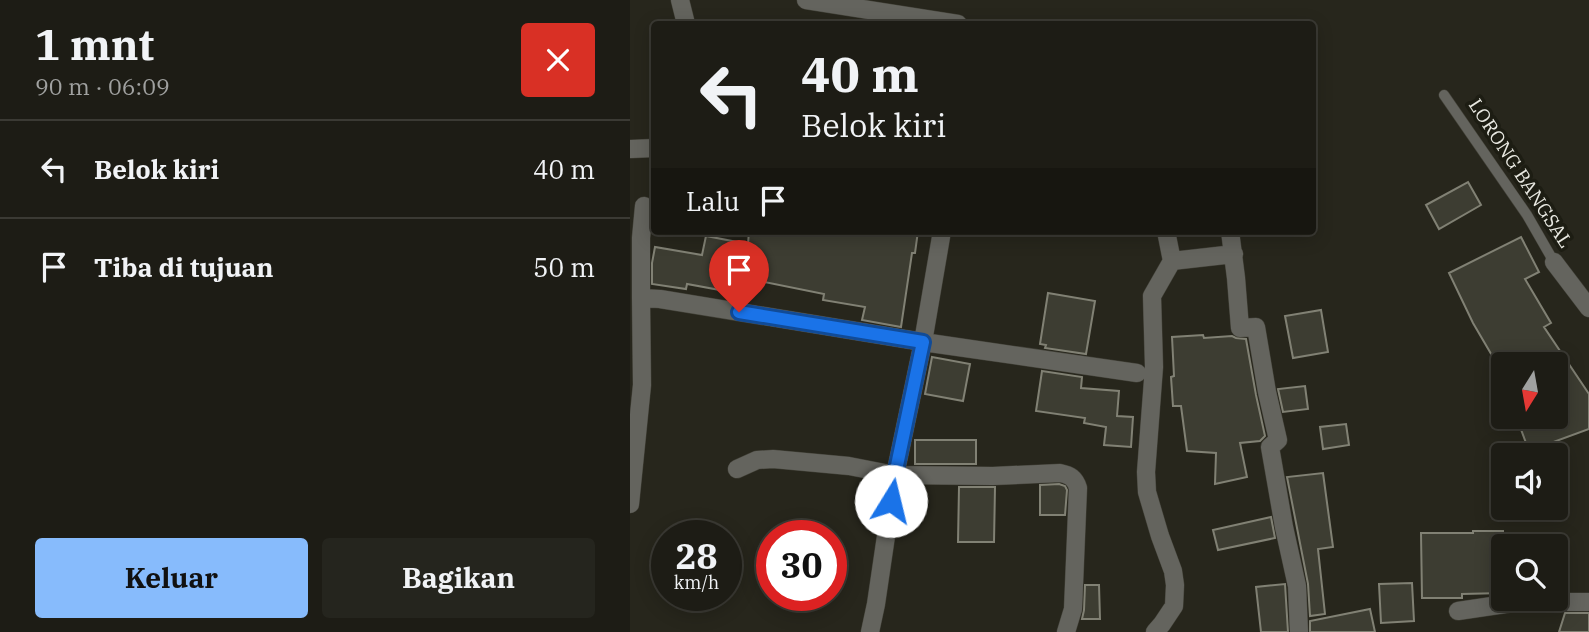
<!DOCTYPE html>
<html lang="id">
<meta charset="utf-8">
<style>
:root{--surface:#1d1c15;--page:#25251e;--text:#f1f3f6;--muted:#a0a1a0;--line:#3b3a34;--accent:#87bbfc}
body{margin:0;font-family:"IBM Plex Serif",serif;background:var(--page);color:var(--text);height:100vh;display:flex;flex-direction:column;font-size:26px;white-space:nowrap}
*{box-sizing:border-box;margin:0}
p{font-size:23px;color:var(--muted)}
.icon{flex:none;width:38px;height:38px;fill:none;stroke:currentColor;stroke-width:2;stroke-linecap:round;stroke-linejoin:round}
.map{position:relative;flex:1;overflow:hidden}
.drawer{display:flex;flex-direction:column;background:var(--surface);width:630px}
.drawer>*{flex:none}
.guide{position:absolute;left:21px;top:21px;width:665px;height:214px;border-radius:7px;box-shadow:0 4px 18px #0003,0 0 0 2px var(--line);background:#1d1c15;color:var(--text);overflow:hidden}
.needle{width:46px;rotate:191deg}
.tools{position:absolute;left:861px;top:352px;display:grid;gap:14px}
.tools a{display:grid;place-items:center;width:77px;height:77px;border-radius:7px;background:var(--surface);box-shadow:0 4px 18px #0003,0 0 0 2px var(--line);font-size:35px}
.speed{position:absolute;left:21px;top:520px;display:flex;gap:14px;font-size:35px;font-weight:700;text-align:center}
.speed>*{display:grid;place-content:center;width:91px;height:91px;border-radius:50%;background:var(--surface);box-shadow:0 4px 18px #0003,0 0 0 2px var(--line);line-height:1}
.speed small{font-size:18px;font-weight:400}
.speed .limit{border:10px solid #d22;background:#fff;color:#111}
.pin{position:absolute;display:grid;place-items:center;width:60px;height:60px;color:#fff;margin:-72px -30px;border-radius:50% 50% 50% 0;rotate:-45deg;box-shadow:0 0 7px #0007}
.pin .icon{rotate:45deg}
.me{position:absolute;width:77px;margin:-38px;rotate:9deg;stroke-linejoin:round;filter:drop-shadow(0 0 5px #0008)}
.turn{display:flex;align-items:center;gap:24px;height:147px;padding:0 35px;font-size:32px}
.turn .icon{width:91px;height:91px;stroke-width:2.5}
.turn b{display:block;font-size:49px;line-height:60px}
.then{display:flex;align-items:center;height:66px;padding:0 35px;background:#0003;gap:14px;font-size:26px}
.round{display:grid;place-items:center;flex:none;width:74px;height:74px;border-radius:7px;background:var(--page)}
.headline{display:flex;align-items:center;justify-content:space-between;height:119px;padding:0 35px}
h1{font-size:42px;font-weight:800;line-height:52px}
.action{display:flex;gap:14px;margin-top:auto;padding:14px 35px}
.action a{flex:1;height:80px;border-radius:7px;background:var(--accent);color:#111;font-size:28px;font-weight:800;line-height:80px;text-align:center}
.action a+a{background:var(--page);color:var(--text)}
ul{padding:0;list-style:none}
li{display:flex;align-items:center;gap:21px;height:98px;padding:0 35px;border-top:2px solid var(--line)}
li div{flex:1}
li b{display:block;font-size:26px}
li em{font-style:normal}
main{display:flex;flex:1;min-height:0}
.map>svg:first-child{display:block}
.building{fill:#3d3d32;stroke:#818174;stroke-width:2}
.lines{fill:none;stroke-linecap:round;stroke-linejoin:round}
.lane-casing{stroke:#424138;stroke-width:11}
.street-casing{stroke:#424138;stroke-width:19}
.lane{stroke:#64645e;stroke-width:10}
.street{stroke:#64645e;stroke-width:18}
.route-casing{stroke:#114b97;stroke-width:18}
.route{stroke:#1a73e8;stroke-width:12}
.labels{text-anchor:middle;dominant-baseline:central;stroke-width:7;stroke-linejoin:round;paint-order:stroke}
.street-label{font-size:19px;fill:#e9e9e2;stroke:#1d1d13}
</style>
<main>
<section class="drawer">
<div class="headline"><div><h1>1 mnt</h1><p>90 m · 06:09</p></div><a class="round" style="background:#d93025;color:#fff"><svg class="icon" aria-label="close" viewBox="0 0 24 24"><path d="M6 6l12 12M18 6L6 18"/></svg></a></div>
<ul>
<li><svg class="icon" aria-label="left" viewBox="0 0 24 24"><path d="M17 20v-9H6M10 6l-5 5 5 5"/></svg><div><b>Belok kiri</b></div><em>40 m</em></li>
<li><svg class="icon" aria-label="arrive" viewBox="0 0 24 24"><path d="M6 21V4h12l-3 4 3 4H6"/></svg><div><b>Tiba di tujuan</b></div><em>50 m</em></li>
</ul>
<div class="action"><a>Keluar</a><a>Bagikan</a></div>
</section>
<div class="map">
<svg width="959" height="632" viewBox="0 0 959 632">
<rect width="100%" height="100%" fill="#27261c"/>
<path class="building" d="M838 182 851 205 809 229 796 205Z
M119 231H288L285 253H282L271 327 232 320 235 307 193 300 194 294 120 279 117 295 57 284 56 289 22 284V263L25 247 72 255 76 236 118 244Z
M891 237 909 272 895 279 921 323 914 327 959 394V429L899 451 886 416H926V364H867L843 323 819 273Z
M418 293 465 301 456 354 415 348 416 345 410 344Z
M691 310 698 352 663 358 655 316Z
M573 335 574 338 602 336 606 338 616 339 626 395 635 436 630 441 610 443 617 477 585 484 586 453 557 451 551 406H543L541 377 544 376 542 337Z
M302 357 340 364 333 401 295 394Z
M412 371 452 377 451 388 489 391 487 416 503 417 501 447 474 445 476 427 454 423 455 418 406 411Z
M675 386 678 409 653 412 648 389Z
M716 424 719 445 693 449 690 427Z
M285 440H346V464H285Z
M693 473 703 547 688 549 695 614 680 616 678 584 657 477Z
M429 484 435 486 437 490 435 515H410V485Z
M329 487H365L364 542H328Z
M641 517 645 538 588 550 583 530Z
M843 531H873V593L832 594V598H792L791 533H843Z
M782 583 784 621 751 623 749 584Z
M655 584 658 632H631L626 587Z
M455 585H469L470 619H452L454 610Z
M740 609 745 632H680V621Z
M935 613H959V632H929Z"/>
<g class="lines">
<g class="lane-casing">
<path id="lane" d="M814 95 897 215 924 262"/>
</g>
<g class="street-casing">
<path id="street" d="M50 0 56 24
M176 0 328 24
M1 149 24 148
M536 231 542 261 604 254
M600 231 606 278 610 328 626 327 637 392 648 440 640 447 654 527 667 586 669 632
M924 262 959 308
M11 298V238L14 206
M107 469 127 460 143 459 219 466 265 475 363 476 430 473C440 475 445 478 448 488L443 609 436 632
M0 504 12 385 11 298 30 299 293 342 507 373
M828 611 889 602H959
M240 632 246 604 265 475 293 342 312 231
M525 632 532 624 544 606 545 585 543 571 530 536 517 492 516 472 524 367 522 296 542 261"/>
</g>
<use href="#lane" class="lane"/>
<use href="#street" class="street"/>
</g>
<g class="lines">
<g class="route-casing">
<path id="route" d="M109 312 293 342 265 475 261 501"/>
</g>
<use href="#route" class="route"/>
</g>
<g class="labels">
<g class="street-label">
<text transform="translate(891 173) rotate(57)">LORONG BANGSAL</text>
</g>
</g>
</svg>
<div class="tools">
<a><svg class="needle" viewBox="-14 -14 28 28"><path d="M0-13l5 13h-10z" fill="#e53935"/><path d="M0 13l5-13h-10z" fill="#a0a1a0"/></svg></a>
<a><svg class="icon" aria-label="sound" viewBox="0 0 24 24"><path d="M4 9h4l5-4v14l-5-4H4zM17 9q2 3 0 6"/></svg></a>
<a><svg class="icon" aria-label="search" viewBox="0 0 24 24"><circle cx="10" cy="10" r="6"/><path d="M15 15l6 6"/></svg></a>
</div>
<div class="speed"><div>28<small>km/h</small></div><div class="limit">30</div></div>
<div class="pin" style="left:109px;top:312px;background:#d93025"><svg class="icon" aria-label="arrive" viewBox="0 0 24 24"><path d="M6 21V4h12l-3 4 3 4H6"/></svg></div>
<svg class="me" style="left:261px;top:501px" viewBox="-20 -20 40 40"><circle r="19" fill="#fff"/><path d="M0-13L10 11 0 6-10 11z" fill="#1a73e8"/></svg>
<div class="guide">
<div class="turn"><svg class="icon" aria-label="left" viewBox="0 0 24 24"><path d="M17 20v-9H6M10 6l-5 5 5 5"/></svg><div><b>40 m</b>Belok kiri</div></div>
<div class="then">Lalu<svg class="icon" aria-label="arrive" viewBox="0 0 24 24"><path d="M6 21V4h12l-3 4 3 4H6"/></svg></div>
</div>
</div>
</main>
